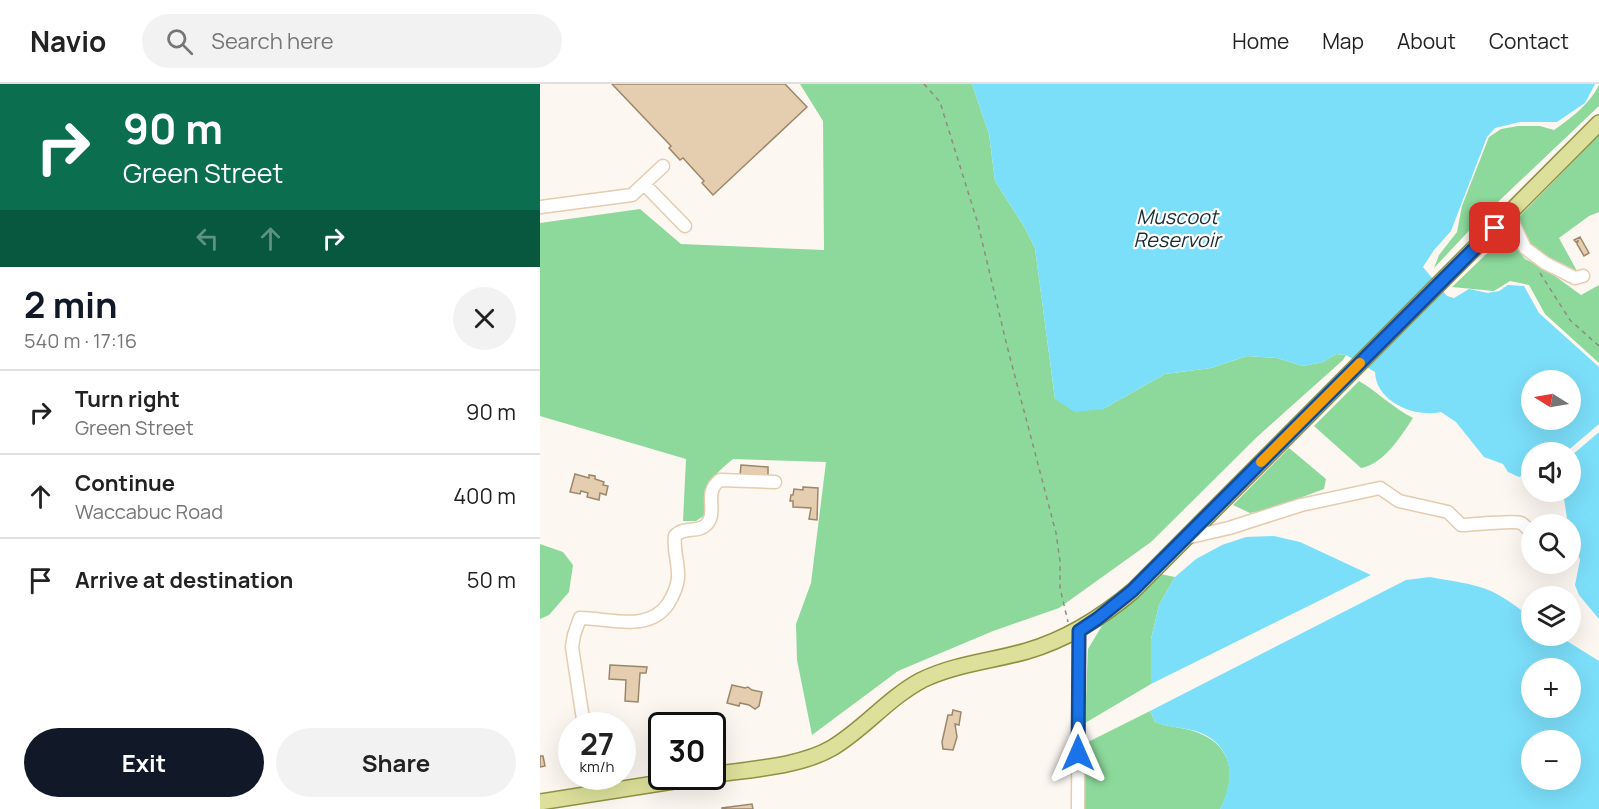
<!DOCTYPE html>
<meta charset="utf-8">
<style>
:root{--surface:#fff;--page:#f2f2f2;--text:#222;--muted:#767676;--line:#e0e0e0;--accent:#111827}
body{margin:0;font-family:Manrope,sans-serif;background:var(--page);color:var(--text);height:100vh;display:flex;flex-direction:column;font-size:22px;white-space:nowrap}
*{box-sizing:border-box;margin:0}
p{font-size:20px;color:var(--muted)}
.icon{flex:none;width:33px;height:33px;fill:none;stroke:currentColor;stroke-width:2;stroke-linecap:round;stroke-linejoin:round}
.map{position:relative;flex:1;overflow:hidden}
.panel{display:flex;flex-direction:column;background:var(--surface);width:540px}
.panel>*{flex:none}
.banner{background:#0b6e4f;color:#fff;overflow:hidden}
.needle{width:39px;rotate:281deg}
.buttons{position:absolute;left:981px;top:286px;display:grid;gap:12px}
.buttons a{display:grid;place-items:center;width:60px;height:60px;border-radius:50%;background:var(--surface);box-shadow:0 6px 24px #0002;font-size:30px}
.speed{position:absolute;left:18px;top:628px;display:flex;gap:12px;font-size:30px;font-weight:700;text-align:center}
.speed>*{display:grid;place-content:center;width:78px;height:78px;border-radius:50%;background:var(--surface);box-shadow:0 6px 24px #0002;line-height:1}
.speed small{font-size:15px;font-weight:400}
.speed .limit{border:3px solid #111;border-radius:9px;background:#fff;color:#111}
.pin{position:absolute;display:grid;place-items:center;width:51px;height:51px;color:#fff;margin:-26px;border-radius:12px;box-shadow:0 3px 9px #0006}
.me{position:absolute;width:66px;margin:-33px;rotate:0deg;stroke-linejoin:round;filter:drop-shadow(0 0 4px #0008)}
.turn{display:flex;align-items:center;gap:21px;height:126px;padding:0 24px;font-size:27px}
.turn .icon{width:78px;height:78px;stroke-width:2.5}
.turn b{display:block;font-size:42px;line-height:51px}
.lanes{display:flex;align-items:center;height:57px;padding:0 24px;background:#0003;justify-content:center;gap:30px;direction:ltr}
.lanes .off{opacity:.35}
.round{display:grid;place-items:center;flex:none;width:63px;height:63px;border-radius:32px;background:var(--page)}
.head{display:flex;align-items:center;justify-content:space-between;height:102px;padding:0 24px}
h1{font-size:36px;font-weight:700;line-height:45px;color:var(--accent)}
.cta{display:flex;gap:12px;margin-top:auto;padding:12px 24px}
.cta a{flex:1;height:69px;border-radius:36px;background:var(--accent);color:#fff;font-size:24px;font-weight:700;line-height:69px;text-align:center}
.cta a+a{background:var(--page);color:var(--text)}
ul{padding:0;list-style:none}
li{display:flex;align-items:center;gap:18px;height:84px;padding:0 24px;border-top:2px solid var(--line)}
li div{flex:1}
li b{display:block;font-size:22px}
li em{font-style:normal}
header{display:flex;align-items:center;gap:36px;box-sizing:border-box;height:84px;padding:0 30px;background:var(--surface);border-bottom:2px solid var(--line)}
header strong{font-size:28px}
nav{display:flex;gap:33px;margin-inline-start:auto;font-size:21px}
.search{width:420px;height:54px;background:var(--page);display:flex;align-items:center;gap:15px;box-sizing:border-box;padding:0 21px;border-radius:33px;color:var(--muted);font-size:22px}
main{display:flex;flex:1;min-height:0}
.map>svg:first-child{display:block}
.green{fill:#8cd99b}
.water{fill:#7cdffa;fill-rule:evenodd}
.pier{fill:#fcf7f1}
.building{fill:#e5ceb0;stroke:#9d876a;stroke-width:1.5}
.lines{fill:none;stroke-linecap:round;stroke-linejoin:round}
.minor-casing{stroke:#e4ccae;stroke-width:15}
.major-casing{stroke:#8f9141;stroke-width:18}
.path{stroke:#918a82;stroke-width:1.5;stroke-dasharray:4.5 4.5;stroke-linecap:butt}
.minor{stroke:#fff;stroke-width:12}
.major{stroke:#dce09a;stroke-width:15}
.route-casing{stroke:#114b97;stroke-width:15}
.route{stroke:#1a73e8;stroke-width:10}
.slow{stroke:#f59e0b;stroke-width:10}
.labels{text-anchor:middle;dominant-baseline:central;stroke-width:4.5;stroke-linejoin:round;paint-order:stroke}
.water-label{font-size:20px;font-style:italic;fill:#182f36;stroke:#fff}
</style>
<header>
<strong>Navio</strong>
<div class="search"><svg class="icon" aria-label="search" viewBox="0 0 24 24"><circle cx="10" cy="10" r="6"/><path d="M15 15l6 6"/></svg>Search here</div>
<nav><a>Home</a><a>Map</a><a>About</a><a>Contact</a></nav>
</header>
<main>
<section class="panel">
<div class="banner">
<div class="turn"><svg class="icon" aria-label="right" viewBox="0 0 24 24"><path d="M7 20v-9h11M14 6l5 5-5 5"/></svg><div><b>90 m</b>Green Street</div></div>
<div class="lanes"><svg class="icon off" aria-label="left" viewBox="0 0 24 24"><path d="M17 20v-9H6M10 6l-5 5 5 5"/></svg><svg class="icon off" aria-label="ahead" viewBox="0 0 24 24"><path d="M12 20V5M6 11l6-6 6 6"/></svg><svg class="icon" aria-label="right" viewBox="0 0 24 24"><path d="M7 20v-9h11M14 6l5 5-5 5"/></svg></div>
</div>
<div class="head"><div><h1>2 min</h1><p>540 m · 17:16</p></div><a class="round"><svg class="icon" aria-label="close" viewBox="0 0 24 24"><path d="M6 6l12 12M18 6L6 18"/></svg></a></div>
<ul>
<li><svg class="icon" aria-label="right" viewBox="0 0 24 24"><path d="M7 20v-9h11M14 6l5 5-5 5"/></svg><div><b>Turn right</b><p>Green Street</p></div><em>90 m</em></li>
<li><svg class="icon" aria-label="ahead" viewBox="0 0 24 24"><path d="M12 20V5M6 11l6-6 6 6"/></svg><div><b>Continue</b><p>Waccabuc Road</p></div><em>400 m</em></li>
<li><svg class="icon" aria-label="arrive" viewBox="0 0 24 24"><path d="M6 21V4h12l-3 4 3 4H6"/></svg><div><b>Arrive at destination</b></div><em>50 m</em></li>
</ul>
<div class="cta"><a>Exit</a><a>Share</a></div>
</section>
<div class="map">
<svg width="1059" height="725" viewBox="0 0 1059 725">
<rect width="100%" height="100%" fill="#fcf7f1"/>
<path class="green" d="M260 0H432L449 50 455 97 485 144 495 164 515 315 563 325 625 290 671 284 707 272 737 274 763 282 783 278 796 270 806 271 803 276 717 353 611 458 519 524 453 547 358 587 272 651 257 576 256 540 271 499 286 378 193 375C171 393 164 401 165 431L156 437H143L146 375 0 332V139L100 125 141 160 284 166 283 37Z
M1059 1V22L940 135 894 184 899 171 917 148 922 122 949 53 961 45 978 42H1000L1014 46C1031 34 1049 21 1059 1Z
M1059 51V128L1049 132 1019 154 1038 189 1018 183 984 157 978 134Z
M968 153 985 175 1004 184 1041 211 1059 201V279L1005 230 989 201 970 197 954 207 912 203 962 155Z
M819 297C838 308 853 324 873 334 861 352 844 380 821 384L774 342Z
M749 364 786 395 784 405 730 425 710 429 693 421Z
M0 460 23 468 33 481 29 508 9 531 0 535Z
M620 490 635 493 619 521 611 555V600L545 639 548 565 563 540Z
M610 627 615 638C630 644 647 643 661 650 694 664 696 696 680 725H544V660Z"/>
<path class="water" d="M432 0H1055L1045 19 1017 38H980L955 44 947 53 911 147 894 166 883 183 907 212 914 214 929 205 948 209 959 207 968 201 984 202 999 229 1059 283V535L1039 511 1035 501 1040 476 1031 449 1030 441H1028L1023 408H1030V369H992L991 387 979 393 968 388 963 380 944 373 916 338 901 328C875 334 836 318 835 288L806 271 796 270 783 278 763 282 737 274 707 272 671 284 625 290 563 325 535 328 515 315 495 164 485 144 455 97 449 50ZM992 297H1030V336H992Z
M734 452 760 458 831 491 611 600V555L619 521 635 493 656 475 682 461 706 453Z
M890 493C910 497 932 499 951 507 966 514 978 524 991 533L992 552H1019L1059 577V725H680C695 696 694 663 661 649 646 643 629 644 615 638L610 627 866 496ZM992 585H1030V624H992ZM992 657H1030V696H992Z"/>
<path class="pier" d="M1059 340V348L1031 372 1030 369H1025Z"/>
<path class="building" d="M72 0H245L267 23 173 111 162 99 164 97 143 74 140 76 129 64 131 62Z
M1040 153 1049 169 1044 172 1037 160 1038 157 1036 158 1034 156Z
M201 381 228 383V393L200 392Z
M35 390 49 394V391L55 392V395L64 398 63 401 68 402 66 411 60 409 59 416 47 413 48 409 41 407 40 410 30 408Z
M263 403 278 404 277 436 269 435 271 424 253 423V417H250L251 411H253L254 405 263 406Z
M70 581 107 583 106 589H100L98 618 85 617 86 596 69 595Z
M192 601 205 604 208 603 212 606 222 608 219 622 215 625 209 621 200 619 199 622 187 619Z
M413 626 421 628 419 641 415 640 417 653 413 666 403 665 402 658 408 631H412Z
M0 672H3L5 682 0 683Z
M212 720 213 725H182V724Z"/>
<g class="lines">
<g class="minor-casing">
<path id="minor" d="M104 100 145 142
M0 123 92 111 123 82
M969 130 985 164 1005 179 1035 194 1043 192
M646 454 689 444 761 421 840 404 859 417 908 428 921 441C933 441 973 436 981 439 984 441 989 446 992 449
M44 642 32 563 34 551 40 534C69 534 108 549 128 520 133 512 137 504 138 494 139 480 133 466 135 452 143 442 158 449 166 441 179 428 162 409 180 396L235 398
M53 693 56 709
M538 725 539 547"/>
</g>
<g class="major-casing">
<path id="major" d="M172 691C210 685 259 683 292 664 324 645 348 614 382 596 415 580 452 577 487 567 528 555 561 534 593 507L1059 39
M0 718 159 693"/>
</g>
<path class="path" d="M384 0 400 18 438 140 467 262 516 449 520 477V504L528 538
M1000 189 1030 236 1059 262"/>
<use href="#minor" class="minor"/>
<use href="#major" class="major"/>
</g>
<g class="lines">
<g class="route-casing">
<path id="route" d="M538 669 539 547 557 535 592 507 955 144"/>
</g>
<use href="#route" class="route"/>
<path class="slow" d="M721 378 820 279"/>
</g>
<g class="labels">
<g class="water-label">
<text x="637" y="132">Muscoot<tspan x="637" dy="23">Reservoir</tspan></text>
</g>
</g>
</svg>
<div class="buttons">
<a><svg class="needle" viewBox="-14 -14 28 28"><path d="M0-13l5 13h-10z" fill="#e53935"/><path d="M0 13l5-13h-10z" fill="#767676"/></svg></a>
<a><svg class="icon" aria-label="sound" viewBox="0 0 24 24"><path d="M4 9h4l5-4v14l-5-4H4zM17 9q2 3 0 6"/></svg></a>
<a><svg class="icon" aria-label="search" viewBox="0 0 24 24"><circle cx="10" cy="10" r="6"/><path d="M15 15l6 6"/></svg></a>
<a><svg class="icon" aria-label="layers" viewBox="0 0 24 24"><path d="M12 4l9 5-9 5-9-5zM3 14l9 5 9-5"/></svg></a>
<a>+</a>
<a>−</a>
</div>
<div class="speed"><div>27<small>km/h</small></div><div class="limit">30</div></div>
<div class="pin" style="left:955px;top:144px;background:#d93025"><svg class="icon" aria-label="arrive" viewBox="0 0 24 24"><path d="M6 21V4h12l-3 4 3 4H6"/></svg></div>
<svg class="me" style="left:538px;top:669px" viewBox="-20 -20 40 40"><path d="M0-17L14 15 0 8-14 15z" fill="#1a73e8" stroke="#fff" stroke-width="4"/></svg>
</div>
</main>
